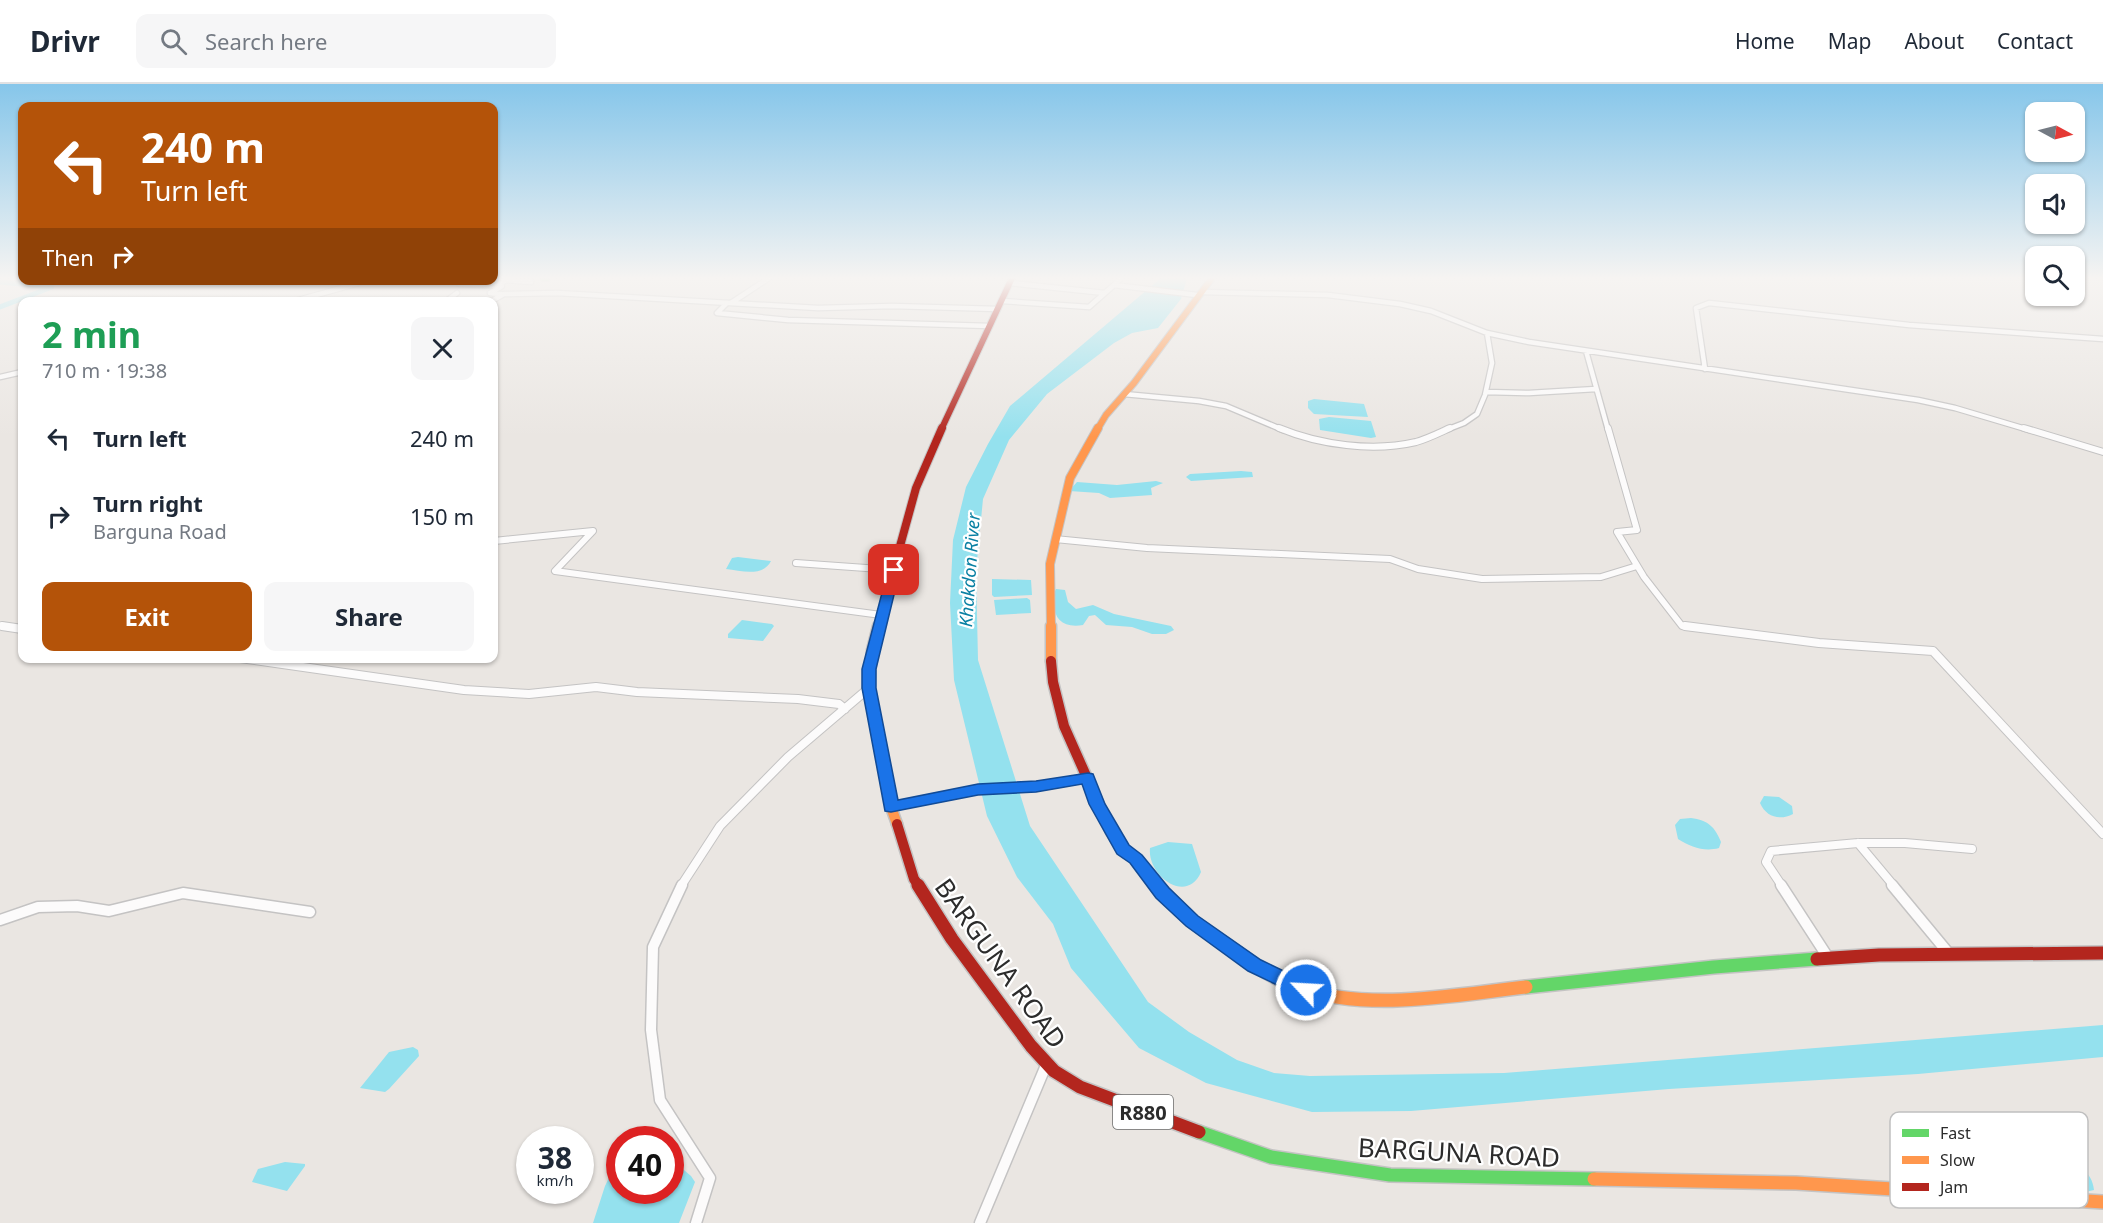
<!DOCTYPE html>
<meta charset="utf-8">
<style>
:root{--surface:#fff;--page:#f6f6f7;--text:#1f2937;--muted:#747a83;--line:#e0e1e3;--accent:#b45309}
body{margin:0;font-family:"Noto Sans",sans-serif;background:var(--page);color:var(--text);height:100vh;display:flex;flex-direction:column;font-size:22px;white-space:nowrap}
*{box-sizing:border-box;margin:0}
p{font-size:20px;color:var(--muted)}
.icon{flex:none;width:33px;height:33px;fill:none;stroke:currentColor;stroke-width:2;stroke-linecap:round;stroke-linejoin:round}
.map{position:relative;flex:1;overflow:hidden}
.drawer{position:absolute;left:18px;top:213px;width:480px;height:366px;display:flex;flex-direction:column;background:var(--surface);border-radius:12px;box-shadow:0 2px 4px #0004}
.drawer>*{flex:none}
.banner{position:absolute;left:18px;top:18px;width:480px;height:183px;border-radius:12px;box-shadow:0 2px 4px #0004;background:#b45309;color:#fff;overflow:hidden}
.needle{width:39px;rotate:97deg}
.buttons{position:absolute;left:2025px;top:18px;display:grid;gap:12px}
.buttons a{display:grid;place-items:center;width:60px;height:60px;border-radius:12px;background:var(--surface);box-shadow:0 2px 4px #0004;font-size:30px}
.speed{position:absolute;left:516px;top:1042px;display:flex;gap:12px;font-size:30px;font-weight:700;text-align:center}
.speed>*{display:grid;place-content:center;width:78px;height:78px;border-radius:50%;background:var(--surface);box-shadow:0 2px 4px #0004;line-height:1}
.speed small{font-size:15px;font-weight:400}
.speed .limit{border:9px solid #d22;background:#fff;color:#111}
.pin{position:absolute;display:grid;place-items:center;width:51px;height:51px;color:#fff;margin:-26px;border-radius:12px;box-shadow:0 3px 9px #0006}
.me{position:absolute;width:66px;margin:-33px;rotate:295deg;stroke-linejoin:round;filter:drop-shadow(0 0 4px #0008)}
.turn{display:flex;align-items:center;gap:21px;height:126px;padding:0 24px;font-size:27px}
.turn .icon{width:78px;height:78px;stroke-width:2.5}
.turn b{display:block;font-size:42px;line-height:51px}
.then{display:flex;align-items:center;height:57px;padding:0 24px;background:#0003;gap:12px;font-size:22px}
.round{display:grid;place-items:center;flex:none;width:63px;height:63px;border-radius:12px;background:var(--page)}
.summary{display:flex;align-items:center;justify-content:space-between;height:102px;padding:0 24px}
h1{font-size:36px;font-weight:700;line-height:45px;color:#1e9e55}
.action{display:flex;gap:12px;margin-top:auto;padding:12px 24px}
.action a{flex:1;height:69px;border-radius:12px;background:var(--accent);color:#fff;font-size:24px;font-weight:700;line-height:69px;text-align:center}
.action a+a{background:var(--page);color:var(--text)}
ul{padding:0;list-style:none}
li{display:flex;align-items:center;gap:18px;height:78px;padding:0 24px}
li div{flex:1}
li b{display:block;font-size:22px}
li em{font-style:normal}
header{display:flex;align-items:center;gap:36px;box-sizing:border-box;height:84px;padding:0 30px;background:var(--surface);border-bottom:2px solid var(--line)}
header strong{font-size:28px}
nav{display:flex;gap:33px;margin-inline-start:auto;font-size:21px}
.search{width:420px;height:54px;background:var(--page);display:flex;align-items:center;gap:15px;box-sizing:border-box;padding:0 21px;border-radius:12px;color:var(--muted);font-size:22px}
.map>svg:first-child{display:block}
.water{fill:#94e1ee}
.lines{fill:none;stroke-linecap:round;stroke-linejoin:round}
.canal{stroke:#94e1ee;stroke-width:5}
.street-far3-casing{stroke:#c4c3c3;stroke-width:7}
.street-far2-casing{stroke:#c4c3c3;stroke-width:8}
.street-far1-casing{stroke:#c4c3c3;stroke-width:10}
.street-casing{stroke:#c4c3c3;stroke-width:13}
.fast-far1-casing{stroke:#c4c3c3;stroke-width:8}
.fast-casing{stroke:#c4c3c3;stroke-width:16}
.slow-far3-casing{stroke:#c4c3c3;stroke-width:8}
.slow-far2-casing{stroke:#c4c3c3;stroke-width:10}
.slow-far1-casing{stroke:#c4c3c3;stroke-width:13}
.slow-casing{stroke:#c4c3c3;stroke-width:16}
.jam-far3-casing{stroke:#c4c3c3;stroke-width:8}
.jam-far2-casing{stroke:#c4c3c3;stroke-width:10}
.jam-far1-casing{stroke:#c4c3c3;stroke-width:13}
.jam-casing{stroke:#c4c3c3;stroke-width:16}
.street-far3{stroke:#fcfbfb;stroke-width:4.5}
.street-far2{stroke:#fcfbfb;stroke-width:6}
.street-far1{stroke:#fcfbfb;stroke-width:8}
.street{stroke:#fcfbfb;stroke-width:10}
.fast-far1{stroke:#63d668;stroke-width:6}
.fast{stroke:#63d668;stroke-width:13}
.slow-far3{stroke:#ff974d;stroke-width:6}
.slow-far2{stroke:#ff974d;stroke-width:8}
.slow-far1{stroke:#ff974d;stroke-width:10}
.slow{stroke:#ff974d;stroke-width:13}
.jam-far3{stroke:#b3261e;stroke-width:6}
.jam-far2{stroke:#b3261e;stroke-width:8}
.jam-far1{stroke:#b3261e;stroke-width:10}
.jam{stroke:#b3261e;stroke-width:13}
.route{fill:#1a73e8;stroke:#114b97;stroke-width:1.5}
.labels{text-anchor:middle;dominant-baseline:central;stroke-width:4.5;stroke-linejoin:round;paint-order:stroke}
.far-water-label{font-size:18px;font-style:italic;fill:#0980a3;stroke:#fff}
.shield{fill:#fff;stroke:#6b6b6b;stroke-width:1.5}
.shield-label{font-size:20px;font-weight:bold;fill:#2c2c2c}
.near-street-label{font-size:26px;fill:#2c2c2c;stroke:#fff}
.key{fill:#fff;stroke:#c0c0c0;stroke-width:1.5}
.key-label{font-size:16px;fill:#2c2c2c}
</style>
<header>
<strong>Drivr</strong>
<div class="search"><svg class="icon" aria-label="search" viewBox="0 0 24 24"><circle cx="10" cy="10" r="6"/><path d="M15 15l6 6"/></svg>Search here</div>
<nav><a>Home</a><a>Map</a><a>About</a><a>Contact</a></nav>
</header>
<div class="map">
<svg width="2103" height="1139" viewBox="0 0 2103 1139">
<rect width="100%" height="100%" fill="#eae6e2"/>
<path class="water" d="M1161 194H1187L1181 215 1158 244 1132 249 1114 259 1047 310 1009 356 983 415 976 487 978 576 1030 742 1148 918 1189 948 1237 976 1274 989 1310 992 1504 989 2103 941V973L1918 990 1669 1005 1411 1027 1312 1028 1206 999 1139 964 1071 884 1053 840 1017 793 987 732 954 596 950 519 953 456 966 403 988 360 1010 322Z
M1314 315 1364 320 1368 333 1314 330 1308 324V317Z
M1329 333 1371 337 1376 353 1371 354 1320 346 1319 335Z
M1241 387 1252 388 1253 393 1191 397 1186 393 1190 390Z
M1156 397 1163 399 1151 404 1152 411 1110 414 1099 409 1069 407 1077 398 1117 401Z
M738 473 771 477C763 493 742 487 726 485L732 474Z
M992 495 1031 496 1032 511 994 513 992 511Z
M1056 505 1065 506 1068 518 1076 525 1093 521 1114 530 1171 542 1174 546 1166 550H1152L1132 543 1106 541 1095 531 1089 532 1083 541C1065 544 1054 537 1054 519 1054 513 1053 510 1056 505Z
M1027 514 1030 516 1031 529 996 531 994 516Z
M742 536 772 540 774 542 763 557 728 554V550Z
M1764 712 1779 713 1792 722 1793 730C1780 737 1766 733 1760 719Z
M1691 734C1708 736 1715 743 1721 758L1719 764C1704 768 1691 763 1678 755L1675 741 1680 735Z
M1168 758 1192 760 1201 788C1187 821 1147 792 1150 764Z
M413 963 418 966 419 972 389 1005 385 1008 360 1004 389 968Z
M619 1073 620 1107H670L671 1075 691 1092 695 1098 679 1139H593L605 1102Z
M2061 1075C2078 1081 2092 1087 2094 1106 2072 1112 2053 1107 2040 1087L2043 1079Z
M285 1078 305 1080V1082L287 1107 252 1098 258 1085Z"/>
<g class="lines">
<path class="canal" d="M0 198 52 203 0 223"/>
<g class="street-far3-casing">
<path id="street-far3" d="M1121 194 1114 201 1197 211
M463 196 459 200 502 202 490 209 501 210
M1010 199 1105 209
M496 202 506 196 531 198
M1202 208 1328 211 1400 220 1431 227 1487 249 1529 258 1918 316 1955 324 2029 346
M1002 217 1089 223 1114 201
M291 218 370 196
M445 218 457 209
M490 218 504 210 557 209 818 224 892 222 998 225
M727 219 717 229 788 236 990 242
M731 219 769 194
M1586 267 1608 346
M1705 285 1696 224 1709 219 1909 241 2103 255
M0 293 22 288
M1486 308 1529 309 1596 305
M1124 310 1199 317 1226 322 1283 346
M1446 346 1464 339 1477 330 1485 311 1492 279 1487 249"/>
</g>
<g class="street-far2-casing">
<path id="street-far2" d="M1279 344C1320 361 1373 368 1416 358 1427 355 1439 349 1450 344
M1608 344 1637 446 1617 448 1644 493 1682 542 1697 544
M2024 344 2103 368
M1055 455 1147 464 1390 475 1418 485 1482 495 1601 493 1637 482
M494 457 593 447 555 487 881 531
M796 479 894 486
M0 542 13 544"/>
</g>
<g class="street-far1-casing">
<path id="street-far1" d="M2 542 22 545
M1685 542 1819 559 1933 567 2103 750
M240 574 464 606 529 610 596 603 637 608 798 615 839 620 845 625
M891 723 977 706 1036 703 1088 694
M1858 759 1894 802
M681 802 720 742 788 673 869 604
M1782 802 1766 778 1771 767 1858 759H1905L1972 765"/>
</g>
<g class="street-casing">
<path id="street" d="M682 801 653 863 651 946 660 1016 710 1094 696 1139
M1781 801 1829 875
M1892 801 1950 871
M0 836 38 823 77 822 109 827 183 809 310 828
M980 1139 1047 979"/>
</g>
<g class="fast-far1-casing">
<path id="fast-far1" d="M543 194H547"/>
</g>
<g class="fast-casing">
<path id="fast" d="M1526 903 1714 883 1817 875
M1199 1048 1271 1073 1390 1091 1594 1095"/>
</g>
<g class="slow-far3-casing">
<path id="slow-far3" d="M1097 346 1106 331 1134 299 1212 194"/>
</g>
<g class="slow-far2-casing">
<path id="slow-far2" d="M878 544 886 513
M1051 544 1050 480 1070 394 1098 344"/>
</g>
<g class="slow-far1-casing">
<path id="slow-far1" d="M878 542 872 566 869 604 891 723 897 740
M1051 542V577"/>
</g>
<g class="slow-casing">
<path id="slow" d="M1239 870C1257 883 1277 896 1299 904 1370 928 1453 911 1526 903
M1594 1095 1796 1099 2103 1118"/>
</g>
<g class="jam-far3-casing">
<path id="jam-far3" d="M941 346 1012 194"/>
</g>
<g class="jam-far2-casing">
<path id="jam-far2" d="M886 513 916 404 942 344"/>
</g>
<g class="jam-far1-casing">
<path id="jam-far1" d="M1051 577 1053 598 1064 642 1111 748 1123 766 1136 775 1158 802
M897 740 914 795 919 802"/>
</g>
<g class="jam-casing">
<path id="jam" d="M918 801 952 855 1031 962 1054 987 1080 1003 1199 1048
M1156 801 1192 837 1239 870
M1817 875 1879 871 2103 869"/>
</g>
<use href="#street-far3" class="street-far3"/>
<use href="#street-far2" class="street-far2"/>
<use href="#street-far1" class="street-far1"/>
<use href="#street" class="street"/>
<use href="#fast-far1" class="fast-far1"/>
<use href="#fast" class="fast"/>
<use href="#slow-far3" class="slow-far3"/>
<use href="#slow-far2" class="slow-far2"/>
<use href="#slow-far1" class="slow-far1"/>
<use href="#slow" class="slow"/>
<use href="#jam-far3" class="jam-far3"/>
<use href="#jam-far2" class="jam-far2"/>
<use href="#jam-far1" class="jam-far1"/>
<use href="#jam" class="jam"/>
</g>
<linearGradient id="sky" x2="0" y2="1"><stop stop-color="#86c6ea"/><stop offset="0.55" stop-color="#f6f4f2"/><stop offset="1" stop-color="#f6f4f2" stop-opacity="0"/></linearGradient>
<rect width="2103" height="353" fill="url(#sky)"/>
<path class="route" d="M894 482 900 486 876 585V604L898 716 978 700 1036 697 1088 689 1093 690 1105 720 1129 761 1142 771 1169 804 1198 832 1261 876 1313 901 1316 906 1313 912 1306 914 1300 912 1248 887 1186 842 1156 814 1130 779 1117 770 1089 720 1082 700 1036 708 978 711 891 728 885 727 862 604V585L888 486Z"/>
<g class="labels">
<g class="far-water-label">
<text transform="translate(969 486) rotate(-86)">Khakdon River</text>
</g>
<rect class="shield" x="1113" y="1011" width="60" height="34" rx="4.5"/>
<g class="shield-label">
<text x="1143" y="1028">R880</text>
</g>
<g class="near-street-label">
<text transform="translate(1001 879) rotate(54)">BARGUNA ROAD</text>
<text transform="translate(1459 1068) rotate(3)">BARGUNA ROAD</text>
</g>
</g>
<rect x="1890" y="1028" width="198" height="96" rx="9" class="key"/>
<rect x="1902" y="1045" width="27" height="8" fill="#63d668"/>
<rect x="1902" y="1072" width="27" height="8" fill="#ff974d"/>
<rect x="1902" y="1099" width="27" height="8" fill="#b3261e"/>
<g class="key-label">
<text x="1940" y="1055">Fast</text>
<text x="1940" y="1082">Slow</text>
<text x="1940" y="1109">Jam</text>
</g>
</svg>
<div class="buttons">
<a><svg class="needle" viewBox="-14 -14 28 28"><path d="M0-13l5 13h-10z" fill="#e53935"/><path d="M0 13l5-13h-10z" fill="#747a83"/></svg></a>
<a><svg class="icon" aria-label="sound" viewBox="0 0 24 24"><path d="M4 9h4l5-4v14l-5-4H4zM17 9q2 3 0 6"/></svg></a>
<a><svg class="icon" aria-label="search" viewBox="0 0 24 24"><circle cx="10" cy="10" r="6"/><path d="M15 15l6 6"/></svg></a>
</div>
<div class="speed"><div>38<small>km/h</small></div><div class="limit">40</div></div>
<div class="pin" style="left:894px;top:486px;background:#d93025"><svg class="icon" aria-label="arrive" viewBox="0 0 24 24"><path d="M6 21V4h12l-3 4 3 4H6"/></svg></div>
<svg class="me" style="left:1306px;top:906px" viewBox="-20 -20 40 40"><circle r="17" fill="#1a73e8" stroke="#fff" stroke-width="3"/><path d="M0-11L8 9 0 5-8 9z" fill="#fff"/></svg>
<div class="banner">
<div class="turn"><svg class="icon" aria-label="left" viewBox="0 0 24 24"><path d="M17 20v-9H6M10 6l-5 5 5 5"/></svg><div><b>240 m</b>Turn left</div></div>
<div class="then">Then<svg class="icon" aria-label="right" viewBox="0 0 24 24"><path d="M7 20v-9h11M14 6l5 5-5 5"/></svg></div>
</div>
<section class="drawer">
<div class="summary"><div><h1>2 min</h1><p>710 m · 19:38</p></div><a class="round"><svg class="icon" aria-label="close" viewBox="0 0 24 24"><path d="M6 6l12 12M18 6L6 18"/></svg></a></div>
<ul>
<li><svg class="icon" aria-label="left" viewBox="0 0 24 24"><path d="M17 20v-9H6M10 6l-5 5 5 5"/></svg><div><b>Turn left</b></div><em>240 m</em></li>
<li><svg class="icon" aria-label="right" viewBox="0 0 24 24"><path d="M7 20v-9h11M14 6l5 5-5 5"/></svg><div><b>Turn right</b><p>Barguna Road</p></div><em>150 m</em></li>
</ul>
<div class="action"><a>Exit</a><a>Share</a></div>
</section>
</div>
